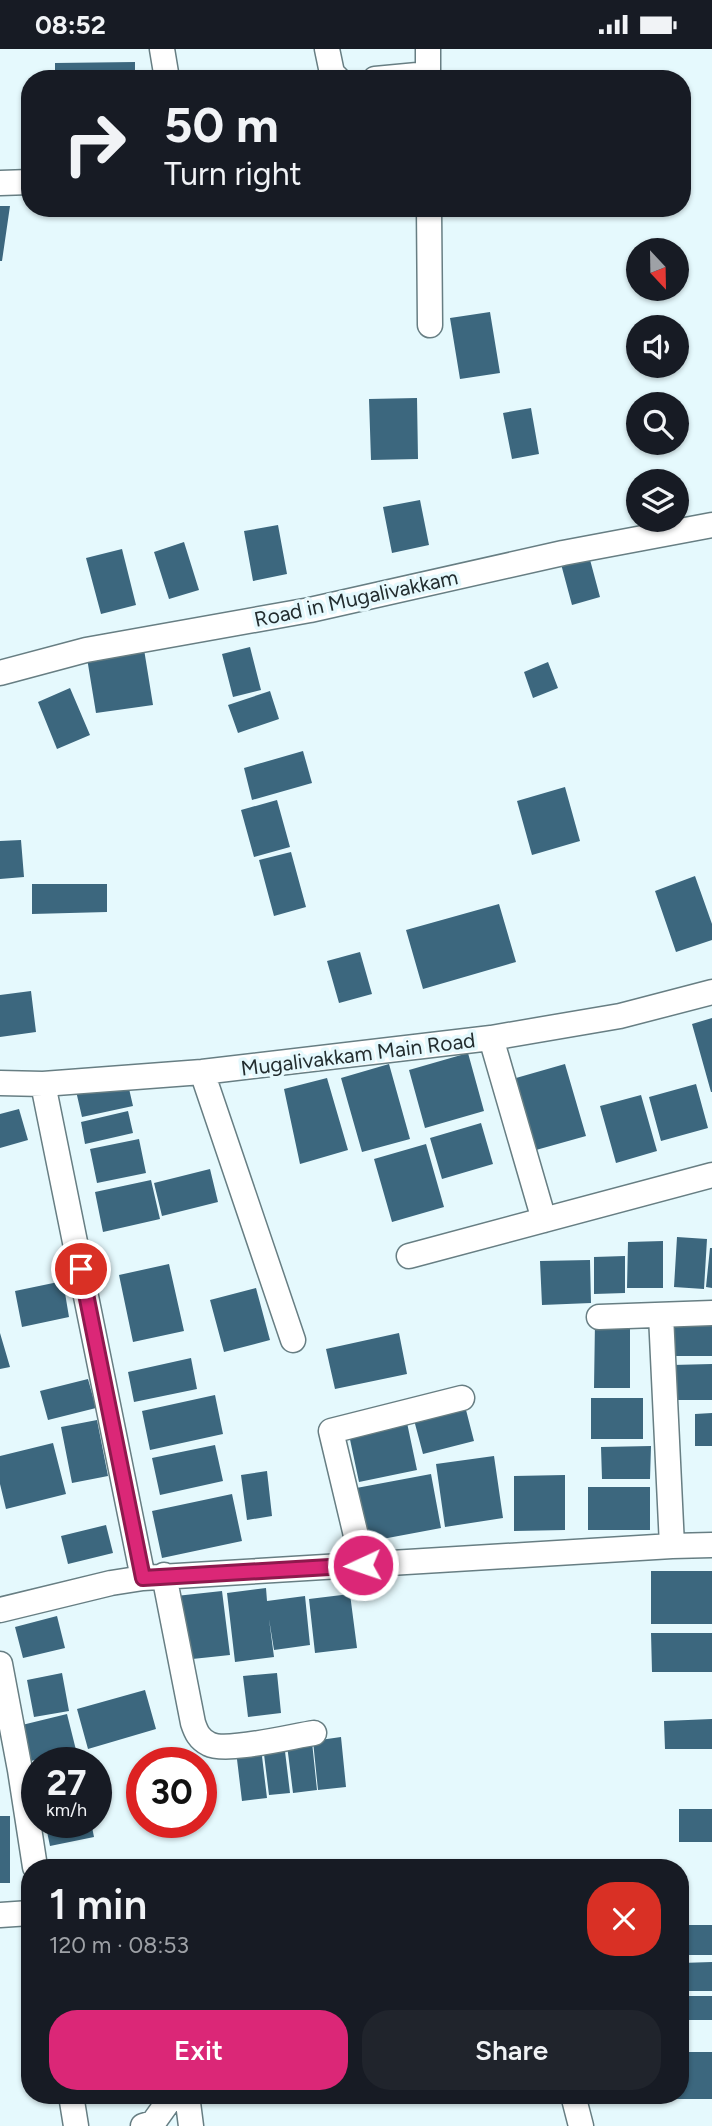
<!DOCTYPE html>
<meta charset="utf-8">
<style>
:root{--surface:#171b24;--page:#20242c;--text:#f1f3f6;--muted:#9ea1a6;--accent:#db2777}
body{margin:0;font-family:Figtree,sans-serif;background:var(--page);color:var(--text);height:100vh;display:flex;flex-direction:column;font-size:26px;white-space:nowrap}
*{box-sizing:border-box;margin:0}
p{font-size:23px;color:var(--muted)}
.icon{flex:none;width:38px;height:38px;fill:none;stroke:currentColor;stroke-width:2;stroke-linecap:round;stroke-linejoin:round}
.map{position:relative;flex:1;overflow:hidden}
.sheet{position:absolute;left:21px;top:1810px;width:668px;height:245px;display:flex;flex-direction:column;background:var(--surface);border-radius:28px;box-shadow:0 2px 5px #0004}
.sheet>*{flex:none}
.hud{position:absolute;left:21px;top:21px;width:670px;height:147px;border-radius:28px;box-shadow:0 2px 5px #0004;background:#171b24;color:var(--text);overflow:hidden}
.needle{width:46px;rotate:158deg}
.tools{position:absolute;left:626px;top:189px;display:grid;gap:14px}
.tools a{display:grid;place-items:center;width:63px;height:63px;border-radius:50%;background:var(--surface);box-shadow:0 2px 5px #0004;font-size:35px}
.speed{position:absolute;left:21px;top:1698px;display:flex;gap:14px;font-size:35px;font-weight:700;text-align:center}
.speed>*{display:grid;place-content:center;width:91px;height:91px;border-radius:50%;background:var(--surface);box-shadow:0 2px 5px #0004;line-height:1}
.speed small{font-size:18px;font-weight:400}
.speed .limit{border:10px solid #d22;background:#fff;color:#111}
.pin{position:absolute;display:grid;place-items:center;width:60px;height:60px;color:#fff;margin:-30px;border:4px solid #fff;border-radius:50%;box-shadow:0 2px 7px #0007}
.me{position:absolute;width:77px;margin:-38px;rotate:267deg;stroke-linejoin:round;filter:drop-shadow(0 0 5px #0008)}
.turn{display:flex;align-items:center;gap:24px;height:147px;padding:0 28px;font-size:32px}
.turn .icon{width:91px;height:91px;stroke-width:2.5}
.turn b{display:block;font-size:49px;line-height:60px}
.round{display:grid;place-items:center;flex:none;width:74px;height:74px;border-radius:28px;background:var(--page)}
.overview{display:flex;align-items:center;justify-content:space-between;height:119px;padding:0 28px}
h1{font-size:42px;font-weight:600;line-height:52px}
.action{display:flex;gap:14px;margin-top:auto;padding:14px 28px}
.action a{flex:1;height:80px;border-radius:28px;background:var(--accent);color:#fff;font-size:28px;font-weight:600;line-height:80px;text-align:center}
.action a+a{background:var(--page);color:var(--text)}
.status{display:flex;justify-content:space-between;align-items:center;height:49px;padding:0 35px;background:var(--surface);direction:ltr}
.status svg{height:19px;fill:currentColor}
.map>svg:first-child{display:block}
.building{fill:#3c677e}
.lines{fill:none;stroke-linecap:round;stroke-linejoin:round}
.minor-casing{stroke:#677e83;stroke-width:27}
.minor{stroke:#fff;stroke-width:24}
.route-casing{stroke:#8e194d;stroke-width:18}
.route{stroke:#db2777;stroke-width:12}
.labels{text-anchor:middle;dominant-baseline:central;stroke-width:7;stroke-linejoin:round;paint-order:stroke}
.street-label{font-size:21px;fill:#232d2f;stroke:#e5f9fd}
</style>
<div class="status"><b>08:52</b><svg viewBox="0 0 49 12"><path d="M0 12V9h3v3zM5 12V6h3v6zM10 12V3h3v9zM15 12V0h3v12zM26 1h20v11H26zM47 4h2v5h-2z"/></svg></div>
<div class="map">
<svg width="712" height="2077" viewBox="0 0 712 2077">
<rect width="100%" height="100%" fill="#e5f9fd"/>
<path class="building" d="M135 13V30H55V14Z
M0 157H10L2 212H0Z
M490 263 500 324 460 330 450 269Z
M417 349 418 410 371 411 369 350Z
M531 359 539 405 512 410 503 364Z
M420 451 429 496 392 504 383 458Z
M278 476 287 525 253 532 244 482Z
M184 493 199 541 169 550 154 503Z
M122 500 136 556 101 565 86 509Z
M589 507 600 548 572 556 561 515Z
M143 594 153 656 96 664 86 603Z
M250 598 261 641 233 648 222 605Z
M548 613 558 639 533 649 524 623Z
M70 639 90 686 57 700 38 653Z
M270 642 279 670 238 684 228 656Z
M303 702 312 734 252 751 244 719Z
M565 738 580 792 532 806 517 752Z
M277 751 290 798 254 808 241 761Z
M21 791 24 828 0 830V792Z
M291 803 306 858 274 867 259 811Z
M695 827 712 875V891L676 903 655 842Z
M32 835H107V863L32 865Z
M499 855 516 913 423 940 406 881Z
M360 903 372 945 339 954 327 912Z
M31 942 36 983 0 988V946Z
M712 969V1043H711L692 975Z
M468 1004 484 1062 425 1079 409 1021Z
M389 1015 410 1090 362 1103 341 1029Z
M565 1015 586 1087 536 1101 516 1029Z
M327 1029 348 1101 300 1115 284 1040Z
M127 1031 133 1057 82 1068 76 1042Z
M696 1035 708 1079 661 1092 649 1048Z
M641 1046 657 1102 616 1114 600 1057Z
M19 1060 28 1091 0 1099V1065Z
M128 1062 133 1084 85 1095 81 1073Z
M481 1074 493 1115 442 1130 430 1089Z
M139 1090 146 1124 97 1134 90 1100Z
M426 1095 444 1158 392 1173 374 1110Z
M210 1120 218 1153 162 1167 154 1134Z
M151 1131 160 1170 103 1183 95 1143Z
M677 1188 707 1190 704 1240 674 1238Z
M663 1192V1239H627L628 1193Z
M710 1199H712V1239L706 1238Z
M625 1207V1244L594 1245V1208Z
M590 1211 591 1254 542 1256 540 1212Z
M169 1215 184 1282 133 1293 119 1226Z
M63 1232 69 1268 22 1278 15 1242Z
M256 1239 270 1291 224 1303 210 1251Z
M595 1272H630V1339H594Z
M672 1276H712V1307H673Z
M0 1284 10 1318 0 1320Z
M399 1284 407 1325 335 1340 326 1300Z
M191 1309 197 1340 134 1353 128 1323Z
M712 1315V1351H672V1316Z
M88 1330 96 1359 48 1371 40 1342Z
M215 1346 223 1385 150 1401 142 1362Z
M591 1349H643V1390H591Z
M465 1357 474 1392 423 1405 414 1371Z
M712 1364V1397H695V1365Z
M406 1369 417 1421 359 1433 348 1381Z
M97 1371 108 1427 72 1434 61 1378Z
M53 1394 66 1445 6 1460 0 1435V1407Z
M215 1396 223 1432 160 1446 152 1409Z
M651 1397 650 1430H602L601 1398Z
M494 1407 503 1469 445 1478 436 1415Z
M267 1422 272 1467 247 1471 241 1426Z
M431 1425 441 1479 361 1494 351 1440Z
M565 1426V1481L514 1482V1427Z
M588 1438H650V1481H588Z
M232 1445 242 1492 162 1509 152 1462Z
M106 1476 113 1504 68 1515 61 1487Z
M651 1522H712V1575H651Z
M266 1539 267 1552 305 1547 310 1596 274 1601 269 1570 274 1608 235 1613 227 1544Z
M222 1542 230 1606 183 1611 176 1547Z
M350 1545 357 1599 315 1604 309 1550Z
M57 1567 65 1599 23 1609 15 1578Z
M651 1584H712V1623H652Z
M62 1624 69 1662 34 1668 27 1631Z
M277 1624 281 1664 248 1668 243 1627Z
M145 1641 156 1680 88 1700 77 1660Z
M67 1665 76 1701 31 1712 22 1676Z
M712 1670V1700H665L664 1672Z
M341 1688 346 1738 318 1741 313 1692Z
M312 1693 317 1741 293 1744 287 1696Z
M284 1694 290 1744 269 1746 263 1697Z
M261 1699 267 1749 242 1752 236 1702Z
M679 1760H712V1793H679Z
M0 1767H10V1834H0Z
M45 1773H91L94 1788 50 1797Z
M681 1876H712V1906H681Z
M712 1913V1942H681V1914Z
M681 1947H712V1971H681Z
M681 2003H712V2050H663V2046H681Z"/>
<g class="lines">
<g class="minor-casing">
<path id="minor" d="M162 0 167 30
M327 0 332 24 338 30
M428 0V30
M375 30 428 25
M0 134 30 133
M429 159 430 276
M0 624 86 601 310 561 563 504 712 476
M491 989 544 1171
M202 1023 293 1291
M0 1034 43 1035 202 1023 491 989 620 967 712 943
M43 1035 143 1529 672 1497 712 1496
M409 1207 712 1126
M661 1266 672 1497
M599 1268 712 1264
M363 1516 331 1382 462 1349
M164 1526 193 1674C196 1683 199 1690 209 1695 226 1704 293 1687 314 1684
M0 1561 111 1534 143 1529
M0 1615 20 1721 35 1818
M0 1866 30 1864
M71 2046 76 2077
M187 2046 191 2077
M573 2046 581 2077
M143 2077 153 2074 173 2046"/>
</g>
<use href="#minor" class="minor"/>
</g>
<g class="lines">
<g class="route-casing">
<path id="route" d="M81 1220 143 1529 363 1516"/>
</g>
<use href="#route" class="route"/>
</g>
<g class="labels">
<g class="street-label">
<text transform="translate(356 549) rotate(-12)">Road in Mugalivakkam</text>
<text transform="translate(358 1005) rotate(-7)">Mugalivakkam Main Road</text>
</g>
</g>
</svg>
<div class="tools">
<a><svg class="needle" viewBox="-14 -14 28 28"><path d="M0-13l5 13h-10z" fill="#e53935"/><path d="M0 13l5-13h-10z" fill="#9ea1a6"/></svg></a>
<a><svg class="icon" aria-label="sound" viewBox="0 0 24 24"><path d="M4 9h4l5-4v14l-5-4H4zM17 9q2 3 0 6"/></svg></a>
<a><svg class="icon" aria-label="search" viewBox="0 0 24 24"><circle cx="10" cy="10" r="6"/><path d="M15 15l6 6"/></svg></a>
<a><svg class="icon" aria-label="layers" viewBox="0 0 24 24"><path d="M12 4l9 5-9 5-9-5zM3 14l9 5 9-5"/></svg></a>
</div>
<div class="speed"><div>27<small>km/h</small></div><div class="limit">30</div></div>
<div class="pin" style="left:81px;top:1220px;background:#d93025"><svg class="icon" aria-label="arrive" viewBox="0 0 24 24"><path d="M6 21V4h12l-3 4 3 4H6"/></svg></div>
<svg class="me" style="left:363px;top:1516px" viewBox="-20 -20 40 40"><circle r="17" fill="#db2777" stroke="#fff" stroke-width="3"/><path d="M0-11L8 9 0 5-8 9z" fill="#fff"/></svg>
<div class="hud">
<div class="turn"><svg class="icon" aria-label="right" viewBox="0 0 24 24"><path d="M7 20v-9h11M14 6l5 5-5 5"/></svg><div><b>50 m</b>Turn right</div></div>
</div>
<section class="sheet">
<div class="overview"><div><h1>1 min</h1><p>120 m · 08:53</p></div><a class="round" style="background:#d93025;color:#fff"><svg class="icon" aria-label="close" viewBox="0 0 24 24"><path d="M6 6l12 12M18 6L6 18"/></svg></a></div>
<div class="action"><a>Exit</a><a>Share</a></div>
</section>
</div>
